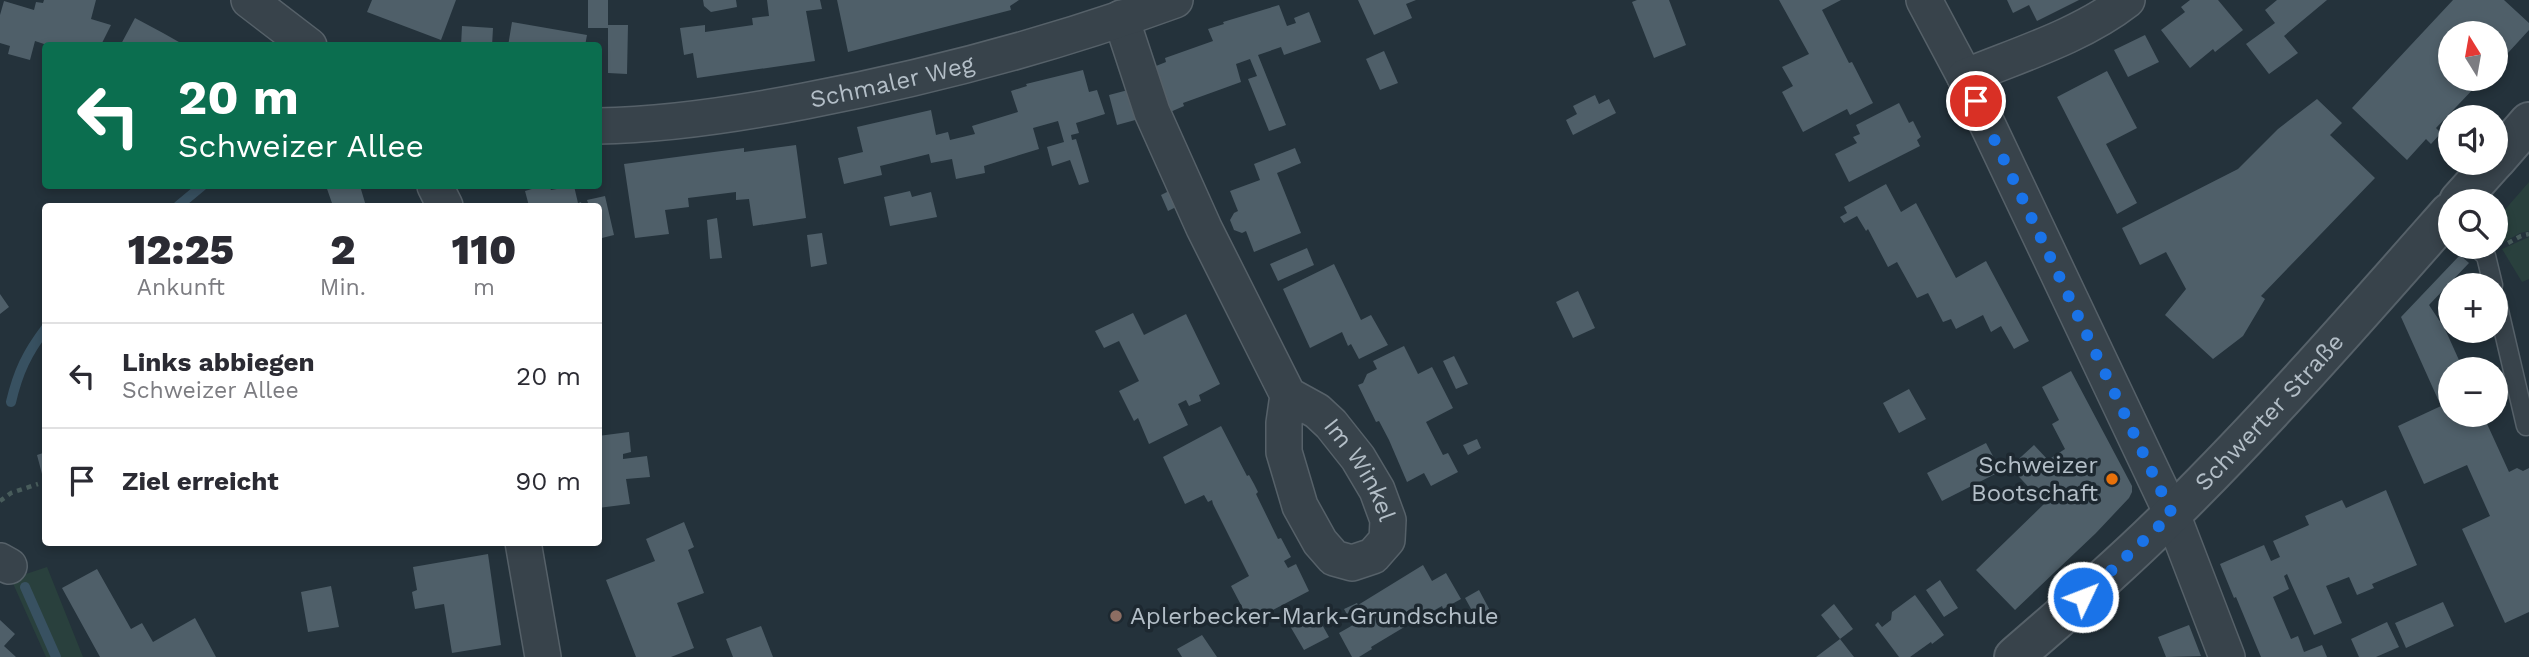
<!DOCTYPE html>
<html lang="de">
<meta charset="utf-8">
<style>
:root{--surface:#fff;--page:#f7f7f7;--text:#2b2b33;--muted:#7c7c81;--line:#e1e1e2}
body{margin:0;font-family:"Work Sans",sans-serif;background:var(--page);color:var(--text);height:100vh;display:flex;flex-direction:column;font-size:26px;white-space:nowrap}
*{box-sizing:border-box;margin:0}
p{font-size:23px;color:var(--muted)}
.icon{flex:none;width:38px;height:38px;fill:none;stroke:currentColor;stroke-width:2;stroke-linecap:round;stroke-linejoin:round}
.map{position:relative;flex:1;overflow:hidden}
.side{position:absolute;left:42px;top:203px;width:560px;height:343px;display:flex;flex-direction:column;background:var(--surface);border-radius:7px;box-shadow:0 4px 10px #0003}
.side>*{flex:none}
.guide{position:absolute;left:42px;top:42px;width:560px;height:147px;border-radius:7px;box-shadow:0 4px 10px #0003;background:#0b6e4f;color:#fff;overflow:hidden}
.needle{width:46px;rotate:349deg}
.controls{position:absolute;left:2438px;top:21px;display:grid;gap:14px}
.controls a{display:grid;place-items:center;width:70px;height:70px;border-radius:50%;background:var(--surface);box-shadow:0 4px 10px #0003;font-size:35px}
.pin{position:absolute;display:grid;place-items:center;width:60px;height:60px;color:#fff;margin:-30px;border:4px solid #fff;border-radius:50%;box-shadow:0 2px 7px #0007}
.me{position:absolute;width:77px;margin:-38px;rotate:47deg;stroke-linejoin:round;filter:drop-shadow(0 0 5px #0008)}
.turn{display:flex;align-items:center;gap:24px;height:147px;padding:0 21px;font-size:32px}
.turn .icon{width:91px;height:91px;stroke-width:2.5}
.turn b{display:block;font-size:49px;line-height:60px}
.eta{display:flex;justify-content:space-evenly;align-items:center;height:119px;text-align:center}
.eta b{font-size:42px;font-weight:800;line-height:49px}
ul{padding:0;list-style:none}
li{display:flex;align-items:center;gap:21px;height:105px;padding:0 21px;border-top:2px solid var(--line)}
li div{flex:1}
li b{display:block;font-size:26px}
li em{font-style:normal}
.map>svg:first-child{display:block}
.green{fill:#29403d}
.lines{fill:none;stroke-linecap:round;stroke-linejoin:round}
.stream{stroke:#385161;stroke-width:10}
.building{fill:#4f5f69}
.service-casing{stroke:#566169;stroke-width:21}
.minor-casing{stroke:#566169;stroke-width:38}
.tertiary-casing{stroke:#566169;stroke-width:42}
.path{stroke:#485c5b;stroke-width:4.5;stroke-dasharray:5 5;stroke-linecap:butt}
.service{stroke:#38434b;stroke-width:18}
.minor{stroke:#38434b;stroke-width:35}
.tertiary{stroke:#38434b;stroke-width:38}
.route{stroke:#1a73e8;stroke-width:12;stroke-dasharray:0 21.6}
.food-dot{fill:#e8710a;stroke:#1d2830;stroke-width:2.5}
.education-dot{fill:#8d6e63;stroke:#1d2830;stroke-width:2.5}
.labels{text-anchor:middle;dominant-baseline:central;stroke-width:7;stroke-linejoin:round;paint-order:stroke}
.street-label{font-size:24px;fill:#b3bec7;stroke:#1d2830}
.poi-label{font-size:24px;fill:#b3bec7;stroke:#1d2830;text-anchor:end}
</style>
<div class="map">
<svg width="2529" height="657" viewBox="0 0 2529 657">
<rect width="100%" height="100%" fill="#24323b"/>
<path class="green" d="M2529 182V231L2520 233 2499 245 2496 239V220Z
M2529 237V279L2522 282 2502 249Z
M47 567 83 657H46L11 579Z"/>
<g class="lines">
<path class="stream" d="M178 206 202 186
M11 402C18 372 27 353 46 328
M25 587 56 657"/>
</g>
<path class="building" d="M44 0H96L91 19 111 25 102 43 107 46H50L35 41 30 60 8 54 10 46 0 43V15L4 1 34 10 36 2 43 3Z
M372 0H456L441 40 367 12Z
M588 0H608V25H628L627 74 608 73V28H588Z
M703 0H736L737 7 711 12 704 6Z
M767 0H820L822 9 806 11 815 61 697 78 693 53 684 55 680 28 705 25V32L753 25 752 18 769 16Z
M837 0H1019L1010 6 1011 10 848 52Z
M1358 0H1416L1406 4 1412 18 1374 35Z
M1637 0H1669L1686 45 1654 58 1632 2Z
M1779 0H1841L1822 10 1849 63 1852 62 1873 103 1850 115 1847 109 1803 132 1782 92 1793 86 1782 67 1809 54Z
M2007 0H2079L2037 21 2029 5 2013 13Z
M2190 0H2218L2243 30 2215 52 2213 49 2190 68 2161 30 2185 12 2181 7Z
M2277 0H2327L2284 36 2298 53 2269 74 2246 44 2275 23 2265 10Z
M2453 0H2504L2529 23V30L2496 66V33H2450V79H2493L2483 89 2478 84 2436 128 2441 133 2431 144 2426 139 2407 160 2352 108Z
M1279 5 1287 26 1296 23 1294 18 1309 12 1321 42 1284 55 1281 47 1258 55 1286 125 1269 131 1248 79 1257 76 1250 59 1236 64 1241 82 1183 103 1184 106 1168 113 1151 68 1166 62 1165 58 1213 41 1208 29 1224 24 1223 22Z
M135 18 163 33 186 46H120Z
M512 22 587 35 585 46H508Z
M462 26 493 28 492 46H461Z
M2145 35 2159 62 2128 77 2114 50Z
M1384 51 1398 83 1380 90 1366 59Z
M1083 70 1089 92 1097 90 1105 114 1076 123 1079 133 1071 135 1072 140 1076 139 1089 182 1079 185 1070 160 1052 166 1047 147 1064 142 1058 121 1033 128 1039 149 984 166 985 173 956 179 952 159 931 163 929 154 880 166 882 175 844 184 838 158 863 152 857 127 931 110 936 135 948 132 950 140 975 134 972 126 1018 112 1011 91 1027 86 1026 84Z
M2107 71 2137 128 2106 144 2137 203 2117 214 2057 97Z
M1128 90 1139 119 1117 125 1109 95Z
M1595 95 1599 104 1609 99 1616 113 1573 135 1566 120 1577 114 1573 106Z
M2317 99 2342 123 2330 135 2375 178 2261 296 2265 299 2243 336 2213 359 2165 315 2186 289 2166 252 2140 265 2122 228 2238 169 2278 129Z
M1899 103 1909 123 1913 121 1921 137 1917 140 1920 146 1849 182 1835 154 1857 143 1853 137 1860 134 1856 125Z
M796 145 806 218 753 226 749 199 736 200V192L688 198 689 207 665 210 669 234 635 238 624 164 744 148V152Z
M1295 148 1301 163 1277 173 1301 233 1254 252 1246 231 1242 233 1234 230 1230 220 1234 213 1238 211 1230 191 1260 180 1254 164Z
M1886 184 1901 212 1916 203 1956 278 1986 261 2029 341 2014 349 2001 326 1991 332 1983 315 1956 329 1951 319 1943 322 1928 293 1917 298 1897 262 1888 267 1868 229 1866 231 1857 216 1844 223 1840 217 1847 213 1844 207Z
M326 186H360L366 206H333Z
M542 186H549L551 190 574 186 578 203 581 202 582 206H529L525 191Z
M910 191 912 197 931 192 937 217 890 226 884 197Z
M1169 191 1176 207 1168 211 1161 195Z
M605 196 614 235 598 239V206H589L587 200Z
M717 218 722 258 710 259 707 220Z
M822 233 827 264 811 267 807 235Z
M1307 248 1314 265 1278 281 1270 264Z
M2460 255 2469 263 2429 305 2445 329 2463 369H2450V415H2483L2509 472 2517 468 2523 471 2529 468V612L2505 623 2462 529 2490 516 2467 465 2424 484 2398 426 2441 406 2401 317Z
M1334 264 1361 320 1371 315 1388 345 1359 359 1351 344 1348 346 1342 332 1310 348 1283 289Z
M1578 291 1595 328 1573 338 1556 302Z
M0 294 9 307 0 314Z
M1133 313 1144 335 1186 314 1220 384 1199 395 1201 401 1189 406 1186 400 1178 404 1188 425 1149 444 1138 418 1134 421 1119 391 1139 381 1119 341 1104 348 1095 331Z
M1404 346 1418 374 1432 367 1453 408 1426 422 1443 455 1448 453 1458 472 1431 486 1424 473 1407 482 1389 440 1379 421 1376 422 1358 385 1363 383 1367 374 1377 369 1373 361Z
M1454 356 1468 384 1456 389 1443 361Z
M2071 371 2132 486V492L2129 498 2096 533 2015 610 1976 570 2044 504 2010 467 2034 445 2048 460 2065 449 2052 424 2059 420 2042 387Z
M1909 389 1926 419 1899 433 1883 403Z
M1221 426 1247 476 1249 475 1254 484 1258 492 1256 494 1278 539 1281 538 1291 557 1284 561 1288 568 1296 564 1309 591 1250 622 1231 586 1249 576 1213 504 1212 500 1208 502 1204 495 1185 504 1163 457Z
M629 432 631 452 623 454V459L647 456 650 477 626 479 630 504 598 508V436Z
M1477 439 1481 448 1468 455 1463 445Z
M1986 443 2001 471 1942 501 1927 473Z
M46 452V473L42 474 37 455Z
M2386 490 2417 565 2372 584 2374 588 2357 595 2349 577 2326 586 2342 623 2314 635 2287 574 2284 576 2289 589 2273 597 2291 639 2298 636 2304 652 2322 645 2327 657H2261L2236 597 2234 598 2220 564 2264 545 2271 561 2280 557 2273 541 2309 525 2305 516 2342 500 2346 508Z
M684 522 694 547 688 550 704 593 677 603 694 648 671 657H636L606 580 655 561 646 539Z
M488 554 501 645 452 653 444 604 415 609 412 592 417 590 413 567Z
M1423 565 1432 581 1446 573 1461 599 1443 609 1442 606 1406 626 1371 647 1372 649 1359 657H1352L1339 633 1353 625 1344 609 1357 603 1358 605Z
M97 569 131 629 142 623 153 642 195 618 216 657H100L62 588Z
M1940 580 1958 608 1944 617 1926 590Z
M331 586 339 627 308 632 301 592Z
M1479 590 1494 618 1480 625 1465 598Z
M1915 595 1944 635 1932 644 1931 642 1910 657H1899L1875 625 1878 622 1882 627 1891 620 1892 612Z
M2443 602 2454 626 2406 648 2395 623Z
M1834 604 1853 629 1840 639 1821 615Z
M1315 612 1329 637 1304 650 1290 626Z
M0 620 15 634 4 646 16 657H0Z
M2387 622 2399 647 2376 657H2359L2351 639Z
M2189 625 2201 656 2166 657 2158 637Z
M761 626 773 657H733L726 639Z
M1202 635 1217 657H1182L1177 649Z
M1840 639 1854 657H1816Z"/>
<g class="lines">
<g class="service-casing">
<path id="service" d="M2476 247 2486 256 2493 285
M2496 298 2526 426"/>
</g>
<g class="minor-casing">
<g id="minor">
<path d="M249 0 309 46"/>
<path d="M1924 0 1965 77 2172 514 2227 657"/>
<path id="s1" d="M1121 18 1152 112 1204 228 1288 395 1317 411 1331 424 1358 458 1377 490 1388 520 1387 540 1373 556 1352 563 1334 558 1320 542 1300 506 1284 452V423L1288 395"/>
<path d="M1965 77C2018 55 2081 36 2127 0"/>
<path id="s2" d="M598 126C667 125 738 114 805 101 931 77 1055 44 1175 0"/>
<path d="M435 186 445 206"/>
<path d="M523 542 543 657"/>
<path d="M0 561 9 566"/>
</g>
</g>
<g class="tertiary-casing">
<g id="tertiary">
<path d="M2496 160 2529 122"/>
<path d="M2459 201 2493 163"/>
<path id="s3" d="M2014 657C2067 611 2122 564 2172 514 2269 418 2360 314 2450 212"/>
</g>
</g>
<path class="path" d="M2508 243 2521 236 2529 234
M0 501 11 493 38 484"/>
<use href="#service" class="service"/>
<use href="#minor" class="minor"/>
<use href="#tertiary" class="tertiary"/>
</g>
<g class="lines">
<path class="route" d="M1976 101 2172 514 2083 597"/>
</g>
<circle class="food-dot" cx="2112" cy="479" r="7"/>
<circle class="education-dot" cx="1116" cy="616" r="7"/>
<g class="labels">
<g class="street-label">
<text stroke="none"><textPath href="#s2" startOffset="298">Schmaler Weg</textPath></text>
<text stroke="none"><textPath href="#s3" startOffset="354">Schwerter Straße</textPath></text>
<text stroke="none"><textPath href="#s1" startOffset="520">Im Winkel</textPath></text>
</g>
<g class="poi-label">
<text x="2098" y="465">Schweizer<tspan x="2098" dy="28">Bootschaft</tspan></text>
<text x="1130" y="616" text-anchor="start">Aplerbecker-Mark-Grundschule</text>
</g>
</g>
</svg>
<div class="controls">
<a><svg class="needle" viewBox="-14 -14 28 28"><path d="M0-13l5 13h-10z" fill="#e53935"/><path d="M0 13l5-13h-10z" fill="#7c7c81"/></svg></a>
<a><svg class="icon" aria-label="sound" viewBox="0 0 24 24"><path d="M4 9h4l5-4v14l-5-4H4zM17 9q2 3 0 6"/></svg></a>
<a><svg class="icon" aria-label="search" viewBox="0 0 24 24"><circle cx="10" cy="10" r="6"/><path d="M15 15l6 6"/></svg></a>
<a>+</a>
<a>−</a>
</div>
<div class="pin" style="left:1976px;top:101px;background:#d93025"><svg class="icon" aria-label="arrive" viewBox="0 0 24 24"><path d="M6 21V4h12l-3 4 3 4H6"/></svg></div>
<svg class="me" style="left:2083px;top:597px" viewBox="-20 -20 40 40"><circle r="17" fill="#1a73e8" stroke="#fff" stroke-width="3"/><path d="M0-11L8 9 0 5-8 9z" fill="#fff"/></svg>
<div class="guide">
<div class="turn"><svg class="icon" aria-label="left" viewBox="0 0 24 24"><path d="M17 20v-9H6M10 6l-5 5 5 5"/></svg><div><b>20 m</b>Schweizer Allee</div></div>
</div>
<section class="side">
<div class="eta">
<div><b>12:25</b><p>Ankunft</p></div>
<div><b>2</b><p>Min.</p></div>
<div><b>110</b><p>m</p></div>
</div>
<ul>
<li><svg class="icon" aria-label="left" viewBox="0 0 24 24"><path d="M17 20v-9H6M10 6l-5 5 5 5"/></svg><div><b>Links abbiegen</b><p>Schweizer Allee</p></div><em>20 m</em></li>
<li><svg class="icon" aria-label="arrive" viewBox="0 0 24 24"><path d="M6 21V4h12l-3 4 3 4H6"/></svg><div><b>Ziel erreicht</b></div><em>90 m</em></li>
</ul>
</section>
</div>
